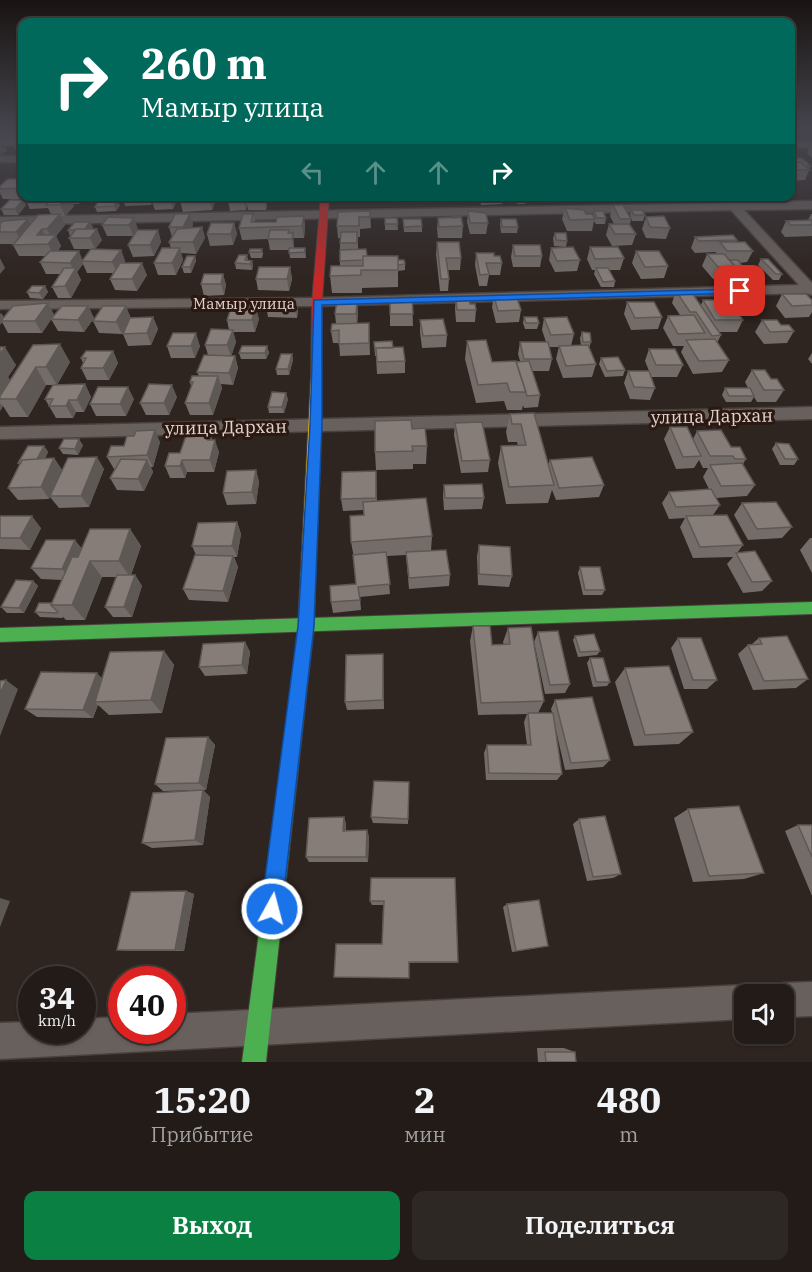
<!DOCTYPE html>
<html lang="ru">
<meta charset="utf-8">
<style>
:root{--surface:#221b18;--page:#2e2825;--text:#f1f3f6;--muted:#a2a1a2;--line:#3f3937;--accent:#0b8043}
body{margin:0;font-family:"IBM Plex Serif",serif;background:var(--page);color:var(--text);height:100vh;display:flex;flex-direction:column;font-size:22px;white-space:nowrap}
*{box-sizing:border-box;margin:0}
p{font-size:20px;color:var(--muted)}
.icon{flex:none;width:33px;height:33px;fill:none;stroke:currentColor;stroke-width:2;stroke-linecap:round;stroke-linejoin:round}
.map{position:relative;height:1062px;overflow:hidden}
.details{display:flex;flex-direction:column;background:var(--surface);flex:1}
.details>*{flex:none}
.top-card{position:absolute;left:18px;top:18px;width:777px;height:183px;border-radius:12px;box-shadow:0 2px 4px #0004,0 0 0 2px var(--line);background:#00695c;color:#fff;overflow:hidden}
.controls{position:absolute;left:734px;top:984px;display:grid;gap:12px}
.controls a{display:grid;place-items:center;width:60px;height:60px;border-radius:12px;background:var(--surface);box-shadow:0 2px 4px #0004,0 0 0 2px var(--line);font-size:30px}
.speed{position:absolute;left:18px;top:966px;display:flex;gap:12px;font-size:30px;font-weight:700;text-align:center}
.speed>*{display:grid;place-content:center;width:78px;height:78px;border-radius:50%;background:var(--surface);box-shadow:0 2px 4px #0004,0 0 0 2px var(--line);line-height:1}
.speed small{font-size:15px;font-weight:400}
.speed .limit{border:9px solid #d22;background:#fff;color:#111}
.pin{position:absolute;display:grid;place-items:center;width:51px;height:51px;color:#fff;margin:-26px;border-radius:12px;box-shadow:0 3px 9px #0006}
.me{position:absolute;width:66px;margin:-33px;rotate:7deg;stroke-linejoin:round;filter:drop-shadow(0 0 4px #0008)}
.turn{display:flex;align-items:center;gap:21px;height:126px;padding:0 24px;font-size:27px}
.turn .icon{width:78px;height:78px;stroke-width:2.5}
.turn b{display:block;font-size:42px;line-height:51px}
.lanes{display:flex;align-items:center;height:57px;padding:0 24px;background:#0003;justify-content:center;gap:30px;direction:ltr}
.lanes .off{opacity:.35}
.eta{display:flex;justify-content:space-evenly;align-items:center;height:102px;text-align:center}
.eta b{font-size:36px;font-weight:700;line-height:42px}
.action{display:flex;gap:12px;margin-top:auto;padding:12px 24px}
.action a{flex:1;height:69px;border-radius:12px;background:var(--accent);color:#fff;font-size:24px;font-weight:700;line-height:69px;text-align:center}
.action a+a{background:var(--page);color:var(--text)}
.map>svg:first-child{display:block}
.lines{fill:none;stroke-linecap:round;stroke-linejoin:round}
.street-casing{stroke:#4a413e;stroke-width:3}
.fast-casing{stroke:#4a413e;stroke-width:2}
.slow-casing{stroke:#4a413e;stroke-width:2}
.jam-casing{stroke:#4a413e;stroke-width:2}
.street{fill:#68605c;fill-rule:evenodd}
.fast{fill:#4caf50;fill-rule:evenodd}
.slow{fill:#ffc107;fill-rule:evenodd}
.jam{fill:#c62828;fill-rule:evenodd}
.wall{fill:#736c68}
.shaded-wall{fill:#5e5855}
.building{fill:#867d79;stroke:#5e5855;stroke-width:1.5}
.route{fill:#1a73e8;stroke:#114b97;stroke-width:1.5}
.labels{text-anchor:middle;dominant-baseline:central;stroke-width:6;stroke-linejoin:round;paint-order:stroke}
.far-street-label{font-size:15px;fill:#e1d4cf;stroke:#2a1811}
.street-label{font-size:18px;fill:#e1d4cf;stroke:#2a1811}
</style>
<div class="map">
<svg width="812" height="1062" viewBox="0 0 812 1062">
<rect width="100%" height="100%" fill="#2e2420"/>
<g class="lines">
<g class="street-casing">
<path id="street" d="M812 141V147L790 148V142Z
M0 156H22V162H0Z
M729 198 737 203 812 201V209L744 210 812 283V295L806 293 317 306 0 309V301L317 298 799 285 731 210 0 225V217L725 203V199Z
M812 407V419L0 439V427Z
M812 982V1016L783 1017V994H768L771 988 783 983Z
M744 985 756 990 758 994H744V1019L0 1059V1023L32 1022V1030H82V1019L122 1017V1030H172V1014Z"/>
</g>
<g class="fast-casing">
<path id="fast" d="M812 602V614L0 642V628Z
M299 680 305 682 307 688 266 1062H242L291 688 293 682Z"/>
</g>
<g class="slow-casing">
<path id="slow" d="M316 374 321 377 314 626 307 688 305 694 299 696 293 694 291 688 298 626 311 377Z"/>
</g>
<g class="jam-casing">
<path id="jam" d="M321 196H329L322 302 321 377 316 380 311 377 312 302Z"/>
</g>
<use href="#street" class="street"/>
<use href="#fast" class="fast"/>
<use href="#slow" class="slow"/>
<use href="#jam" class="jam"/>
</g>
<path class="wall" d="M0 132H22V135H20L22 139V150H16L14 146H4L7 151 0 155Z
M811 143H812V158L807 153Z
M792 158 811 166 805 180 790 181V161Z
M22 159V176H21L16 165Z
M22 179V196H85L79 204H73L74 206 65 216H61L65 225 56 236 61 246 58 251 83 260 91 249H74L69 238 70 236 68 230 93 227 92 229 102 240 95 249 121 250 125 261 124 263 147 275 137 291 115 290 110 279 113 273H87L83 264 77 272 81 280 71 298H58L52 287 60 274H46L40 262 45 256H19L13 245 14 244H0V224L28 219 30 224 51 214 48 208 30 209 25 199H3L0 193V186Z
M122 196H174L176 202 173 209 155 210 152 202 151 205 125 206Z
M182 196H213L215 202 212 210 183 212 180 201Z
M228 196 278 197 276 202H266L267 206 266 210H248L247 204 246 210 230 211 228 200Z
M439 196H456L455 202H439Z
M479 196H503L502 204 481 205Z
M514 196H526L525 204H517Z
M532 196H551V200H533Z
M559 196H579V197L578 202H561Z
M589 196H613L612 202H603L600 198 599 202H592Z
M693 196H710V199H695Z
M23 200 26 205 18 215H4L1 209Z
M120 205 116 211 97 212 95 207Z
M613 205 631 219 630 224 636 234 632 245 612 246 606 235 609 224H614L610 216Z
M565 208 593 216 594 211 606 218 605 224H596L594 221 592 231H567L562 219Z
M631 210 645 215 643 221H632L630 215Z
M370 211 371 228 360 229V237H358V249L367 256 398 260 405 264V270L398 271V287L362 288V293H332L330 276 340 266V238H338L337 226Z
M468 211 488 223 486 234H470L467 222Z
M190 214 193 225 192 227H202L205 238 196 254 181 253 183 260 176 275H158L154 263 171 248 169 242 172 237 169 227Z
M253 214 255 222H276L304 216 305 228 304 238H293L294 248H305L306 258H290L289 250H270L268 239 242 240 239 228Z
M811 214H812V236L785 237 781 232 786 221 808 220Z
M108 217 138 229 137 230H158L161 242 154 256 133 257 128 245 133 236H107L102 225Z
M646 217 670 228 666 239 646 238 642 229Z
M385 218H397L398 230H385Z
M438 218 463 226 462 238H438L437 229Z
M403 219 422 226V232H404Z
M501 219 518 227 517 233H501L500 224Z
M234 223 237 234 233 245 210 246 207 234Z
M555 233 567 241 566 247 554 246 553 238Z
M695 237 737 240 736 242 753 251 747 262 740 263 744 269 742 275 731 274 729 278 713 279 702 266 707 254H715L716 252 695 253 691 248Z
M437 242 461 258 460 270H448L449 279 448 291H440L436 254Z
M513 245 542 256 540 267H513L511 257Z
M590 247 624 258 620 270H609L615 281 614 287H601L594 274 595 270H592L587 259Z
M551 248 580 260 577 271 555 272 549 260Z
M262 249 263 254 262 258H251L249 252Z
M636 251 668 266 664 278 641 279 632 263Z
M476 253 494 256 502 263 500 275H489L487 286H479L475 265Z
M247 255 248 260 252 261 253 266 252 270 236 269 235 263Z
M195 256 196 261 191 273H184L182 267Z
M761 259 782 274 779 280H773L758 265Z
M290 267 292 279 289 291 258 290 256 279Z
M223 274 226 285 224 295 204 296 201 284Z
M45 286 48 292 43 299 30 298 27 292Z
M676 291 701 305 703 300 743 320 737 332H719L721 335 717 343 729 360 722 372 693 374 681 352 684 346H673L663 328 668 316 680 315 672 303Z
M782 294 812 300V312L809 317 785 318 776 306Z
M412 296 413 326H390V297Z
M494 296 521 310 519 322 496 323 492 307Z
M456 297 470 304 476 310 475 322H456L455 309Z
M627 302 662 317 658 329 631 330 624 314Z
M48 303 54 315 42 333H8L2 322 0 325 1 313 4 318Z
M352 303H357L358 315 357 323H369L370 355 340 356 339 343H333L331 331 336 324 335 314Z
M297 305 298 311 297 318 268 317 267 311Z
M88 306 94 318 84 332 58 331 51 319Z
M153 317 158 329 151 345 128 346 123 334 128 324 122 334 99 333 93 321 131 318Z
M524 317 539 323 537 329H525L523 323Z
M544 318 574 334 571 346 549 347 552 359 549 371H532L540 395 538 407 524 408 523 405 522 410H507L504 401 476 403 465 359 467 341 492 362 520 361 518 354 520 342H546L542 330Z
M259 319 255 332H233L236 342 231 356H235L238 368 233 385 221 384 222 388 213 415H190L185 403 191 386 190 382 199 376 197 372 208 355 205 345 229 330 227 320Z
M420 320 447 335 446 347 422 348 420 332Z
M762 320 794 331 787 343 764 344 755 332Z
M582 332 591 342 589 348 596 364 592 377 563 378 556 359 559 346H581L580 338Z
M374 342 393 348 405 361V373L377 374 376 356H375Z
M33 345 70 362 57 385 85 384 91 397 84 412H76L73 418H56L45 399 53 385H46L28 417H10L3 406 0 411V347L16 365 8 377 10 380Z
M167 346H200L195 358H171Z
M267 346 269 353 266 359H241L239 353Z
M649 349 683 365 677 377H651L655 388 650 400 630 399 624 383 628 371H649L645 361Z
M113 351 118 363 109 380H87L81 368 83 363 81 358Z
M812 353V364L808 359Z
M292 354 293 360 289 375H277L276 369Z
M601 358 625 370 623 376 605 377 599 364Z
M752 370 771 379 784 390 776 402H757L754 397 751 402H726L722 395 725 388H748L745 382Z
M177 397 169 415H146L140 403Z
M134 399 126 416H96L90 404Z
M288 399 284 413H269L268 407Z
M534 413 548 465 550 460 604 485 599 497 556 500 552 490 548 503 506 504 498 463 501 446 518 445 517 442H508L506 432 510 414Z
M455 423 490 460 488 472 461 473 454 435Z
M670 427 693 439 697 431 731 447 746 459 743 464 755 485 747 496 716 498 720 505 713 515 743 545 737 553 772 581 762 591 743 593 727 564 733 557 693 558 680 527 685 518 669 519 662 503 669 492 709 489 703 477 708 468H703L699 460 694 468 676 469 664 439Z
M412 429 427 446 426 464H413V469L376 470 375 452Z
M134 436 160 442 153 467H151L153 472 144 491 117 490 110 478 115 469H114L107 457 124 446Z
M213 440 219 452 214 472H187L185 478H170L165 466 180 453Z
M776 443 798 459 794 465H780L772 449Z
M83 445 78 455 63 454 59 448Z
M44 446 48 452 45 459 54 458 62 470 104 469 89 507 59 508 50 497 49 499 18 500 8 488 20 465 18 463Z
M256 470 259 482 256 504 227 505 223 493Z
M376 471 377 501 432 536 431 551 450 575 449 586 409 589 406 555 387 556 390 594 360 597 361 610 333 613 331 602 356 584 354 558 351 542 364 515V510L343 511 341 499Z
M444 485 484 498 482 509 444 510 443 496Z
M742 503 792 527 782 538 748 540 734 515Z
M0 516 41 528 30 550 0 549Z
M237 522 241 534 237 557H234L238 567 228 602 189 600 183 589 196 555 192 546Z
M130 529 141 546 131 575H135L142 586 132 617H113L105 607 116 577H102L85 620H66L63 617 62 618 40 617 35 612 52 603 62 580 41 579 31 568Z
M810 538H812V573L800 550Z
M479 545 512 576 509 587 478 585 477 556Z
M580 567 605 590 602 595H583L578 573Z
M33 581 38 586 24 613H7L1 607Z
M473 626 492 645H504L503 642 508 628 544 701 538 713H552L551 709 555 700 610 760 603 767 565 770 555 726 562 774 557 780H486L484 753 487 745H527L524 722 527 714 478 715 470 641Z
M538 632 570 684 565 693 545 694 534 642Z
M575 636 600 651 597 655 578 657 573 640Z
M678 638 717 680 707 689H684L671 648Z
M759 638 808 679 796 688 753 690 738 654 748 645 752 644Z
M245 642 250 652 247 674 205 676 199 667Z
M164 651 174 665 162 713 109 715 98 705 93 718 37 717 25 709 102 678Z
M383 654 384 709 347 710 345 702Z
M590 658 610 682 607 686 593 687 587 663Z
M625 668 693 732 679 744 634 746 615 682Z
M208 737 215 745 206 790 163 791 155 784Z
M409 782 408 824 373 823 371 817Z
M203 790 210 797 203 845 152 848 142 843Z
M688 809 764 873 744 879 693 882 674 818Z
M579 819 621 874 613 878 587 881 573 824Z
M346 823V830L369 836 368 862H309L306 857Z
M798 825H812V896L785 831Z
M371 878 458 962 455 963H409L382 944 383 905H372L370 901Z
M186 891 194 894 184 951H128L117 950Z
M507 904 548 946 512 952 503 907Z
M537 1048H564L575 1052 576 1062H538Z"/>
<path class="shaded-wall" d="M18 132H19L22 139V142L19 146 14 136Z
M2 141 7 151 0 155V142Z
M68 196H69L74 206 65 216 60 205Z
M76 196H85L79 204Z
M148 196H154L151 199 152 202 151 205Z
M171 196H174L176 202 173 209 170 198Z
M210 196H213L215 202 212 210 209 199Z
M244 196H247L246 199 247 204 246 210 243 199Z
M265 196 267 206 266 210 264 199Z
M23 200 26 205 18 215 15 209Z
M117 200 120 205 116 211 114 206Z
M60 214 65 225 56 236 61 246 54 256 48 244 52 239 47 229Z
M190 214 193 225 187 238 183 227Z
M304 216 305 228 304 238 302 226Z
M134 218 138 229 133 236 129 225Z
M28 219 33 230 22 244 16 232Z
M90 222 93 227 86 236 84 230Z
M234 223 237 234 233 245 231 234Z
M202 227 205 238 196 254 193 242Z
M42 229 47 241 37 235Z
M97 229 102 240 95 249 90 238Z
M158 230 161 242 154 256 150 245Z
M293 233 294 245V250L292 239Z
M180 248 183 260 176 275 172 263Z
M121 250 125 261 117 273 112 262Z
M79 251 83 261H82L83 264 77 272 81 280 71 298 65 286 74 271 70 263Z
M195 256 196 261 191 273 190 267Z
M0 258 5 268 0 274Z
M252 261 253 266 252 270 250 264Z
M142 263 147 275 137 291 132 279Z
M290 267 292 279 289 291 287 279Z
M223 274 226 285 224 295 221 284Z
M45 286 48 292 43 299 39 293Z
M48 303 54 315 42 333 35 321Z
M357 303 358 315 357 326 356 314Z
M297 305 298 311 297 318 296 312Z
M88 306 94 318 84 332 78 320Z
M126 306 131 318 122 334 116 322Z
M256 307 259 319 255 332 252 320Z
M1 313 5 319 1 321 2 322 0 325V314Z
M153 317 158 329 151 345 147 333Z
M233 330 236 342 231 357 227 345Z
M196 333 200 346 195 358 191 346Z
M60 344 70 362 57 385 46 367Z
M267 346 269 353 266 359 265 353Z
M5 347 16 365 8 377 15 387 0 399V354Z
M113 351 118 363 109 380 103 368Z
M292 354 293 360 289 375 288 369Z
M235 356 238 368 233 385 229 373Z
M36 367 46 385 28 417 16 399Z
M218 376 222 388 213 415 209 403Z
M85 384 91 397 84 412 77 400Z
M172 385 177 397 169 415 164 403Z
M128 387 134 399 126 416 120 404Z
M286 393 288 399 284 413 282 407Z
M69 400 76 412 73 418 66 406Z
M0 403 3 406 0 411Z
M155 430 160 442 153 467 147 455Z
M210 433 214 444 215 440 219 452 214 472 210 460 208 440Z
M79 439 83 445 78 455 75 449Z
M44 446 48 452 39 469 34 463Z
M97 457 104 469 89 507 81 496Z
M54 458 62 470 49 499 41 487Z
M147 460 153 472 144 491 138 479Z
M182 460 187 472 185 478 180 466Z
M256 470 259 482 256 504 252 492Z
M32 516 41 528 30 550 20 538Z
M237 522 241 534 237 557 232 546Z
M130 529 141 546 130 577 119 561Z
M75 540 84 551 71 580 62 569Z
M233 556 238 567 228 602 223 591Z
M90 561 102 577 85 620 72 605Z
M135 575 142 586 132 617 124 607Z
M33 581 38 586 24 613 19 608Z
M245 642 250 652 247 674 242 665Z
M164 651 174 665 162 713 151 700Z
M97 673 106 682 95 702 98 705 93 718 83 710Z
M6 680 18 689 0 736V694Z
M208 737 215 745 206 790 199 783Z
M203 790 210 797 203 845 195 840Z
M344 817 346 823 345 836 343 831Z
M367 830 369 836 368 862 366 857Z
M186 891 194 894 184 951 175 950Z
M0 898 10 901 0 927Z"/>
<path class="building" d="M0 132H18L14 136H0Z
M18 142H22V145H14Z
M792 158H802L811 166H805L801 162H797Z
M22 159V165H16Z
M790 162H801L810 170H792L790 169Z
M8 179H22V186L21 188 0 189V186Z
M26 196H50L25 198Z
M54 196H68L60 205H46Z
M152 196H171L170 198 151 199Z
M182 196H210L209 199 180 201Z
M228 196H244L243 199 228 200Z
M247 196H265L264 199H246Z
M517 196H526V198H518Z
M10 200H23L15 209H1Z
M99 200H117L114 206 95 207Z
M613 205H623L631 219H620Z
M565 208 584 210 586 214H592L595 219 570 220Z
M631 210H642L645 215H634Z
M370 211V217H359V226H337L338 212Z
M468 211 486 213 488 223H470Z
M594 211H603L606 218H597Z
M60 214 47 229H42L37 235H56L48 244 13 245 38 215Z
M175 214H190L183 227H169Z
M243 214H253L251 222H276L277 217 304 216 302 226 239 228Z
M453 216H461L462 220 461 217 453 218Z
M664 216 670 228 650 227 646 217Z
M108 217 134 218 129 225H102Z
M461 217 463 226 439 227 438 218Z
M385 218H397L398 224H385Z
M28 219 16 232H0V224L3 221Z
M403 219H421L422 226 404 227Z
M501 219H516L518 227H502Z
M812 220V225H791L786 221Z
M75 222H90L85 229H76L75 230H68Z
M211 223H234L231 234H207Z
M609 224H629L636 234H615Z
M202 227 193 242H169L177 229Z
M76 229H97L90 238H69Z
M137 230H158L150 245H128Z
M270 230H289L288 233H293L292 239H268Z
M341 232H357V243H340Z
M555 233H566L567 241 556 240Z
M733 235 737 240 699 241 695 237Z
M437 242H459L461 258H446L449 279H441Z
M720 242H745L753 251H727Z
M513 245H540L542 256H515Z
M573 247 580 260 557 261 551 248Z
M590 247H618L624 258 595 259Z
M162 248H180L172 263H154Z
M289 248H305V252L289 253Z
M91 249 121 250 112 262 82 261Z
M250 249H262L261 252H249Z
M366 249 367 256H363V260L340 261V250Z
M50 251H79L70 263 40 262Z
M636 251H659L668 266 645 267Z
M476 253H494V256H500L502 263H486L489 274 480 275Z
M707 254H724L735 266 718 267Z
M239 255H247L245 260 252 261 250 264 235 263Z
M187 256H195L190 267H182Z
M363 256H398V270H361V275L330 276 331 266H363Z
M761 259H768L782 274H776Z
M398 260H404L405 264 398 265Z
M729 260H738L744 269H734L735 266Z
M120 263H142L132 279H110Z
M259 267H290L287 279H256Z
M64 268H76L65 286 52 287Z
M596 268H608L615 281 603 282Z
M204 274H223L221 284H201Z
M32 286H45L39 293 27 292Z
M690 290 721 335 712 336 696 312H690L676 291Z
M782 294H806L812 300V305L792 306Z
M516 295 521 310 498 311 494 296Z
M412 296 413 314H390V297Z
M456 297H469L470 304H475L476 310H457Z
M337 300H352V303H357L356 314H335Z
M703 300H729L743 320H715Z
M627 302H654L662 317 635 318Z
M48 303 35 321H1L13 306Z
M232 305 256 307 252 320H227Z
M269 305H297L296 312 267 311Z
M62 306H88L78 320 51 319Z
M103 306H126L116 322 93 321Z
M694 315 705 333 678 334 668 316Z
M153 317 147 333 123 334 130 318Z
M524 317H537L539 323H526Z
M567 317 574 334 551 335 544 318Z
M443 319 447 335 423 336 420 320Z
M762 320H777L781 325H789L794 331 770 332Z
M369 323V343L339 344V330L331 331 332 324Z
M211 329 233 330 227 345H205Z
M582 332 590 333 591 342H583Z
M173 333H196L191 346H167Z
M715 339 729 360 699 361 686 340Z
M486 340 492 362 516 361 526 392H510L507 383 478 385 467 341Z
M392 341 393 348H376V350H375L374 342Z
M520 342H548L552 359H524Z
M60 344 46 367H36L16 399H0V396L33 345Z
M588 345 596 364 566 366 559 346Z
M242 346H267L265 353H239Z
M0 347H5L0 354Z
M403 347 405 361 377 362 376 348Z
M649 349H675L683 365H656Z
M86 351H113L103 368H81L86 358H81Z
M281 354H292L288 369H276Z
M204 355 235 356 229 373 197 372Z
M618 357 625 370 607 371 601 358Z
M529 361 540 395 527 396 516 362Z
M752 370H765L771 379H777L784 390H764Z
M628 371H649L655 388 634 387Z
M192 376H218L209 403H185L193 382H190Z
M85 384 77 400H69L66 406H49L53 399H45L53 385Z
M149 384 172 385 164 403H140Z
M98 387H128L120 404H90Z
M725 388H750L754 396H729Z
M272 392 286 393 282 407H268Z
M534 413 554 485 509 487 501 446 526 445 521 424H512L510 414Z
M411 420 412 429 425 428 427 446H412L413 451 375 452V421Z
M482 422 490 460 462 461 455 423Z
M670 427H687L701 456 683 457Z
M155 430 147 455 107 457 111 446H124L127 436H134L136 431Z
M721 430 731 447H740L746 459H735L733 456H710L697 431Z
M187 433H210L208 440H215L210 460H182L180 466H165L169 453H180Z
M64 439H79L75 449 59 448Z
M776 443 789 444 798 459H785Z
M28 446H44L37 459 22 460 21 463H18Z
M97 457 81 496H50L68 458Z
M592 457 604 485 559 488 550 460Z
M54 458 41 487 8 488 22 460Z
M121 459 147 460 138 479 110 478Z
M742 463 755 485 721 486 710 465Z
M256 470 252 492 223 493 227 471Z
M376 471V498L341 499 342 472Z
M482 484 484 498H445L444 485Z
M711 489 720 505 676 507 669 492Z
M426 498 432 536 351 542 350 516 364 515 363 502Z
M776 502 792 527 757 529 742 503Z
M727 515 743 545 700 547 686 516Z
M0 516H32L20 538H0Z
M237 522 232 546H192L198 523Z
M90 529H130L119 561H90L72 605H51L72 557H78Z
M46 540H75L62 569 31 568Z
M479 545 510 547 512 576 479 574Z
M446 550 450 575 409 578 406 552Z
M755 551 772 581 752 582 736 553Z
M386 552 390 584 358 587 360 600 331 602 330 586 356 584 353 555Z
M195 555 233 556 223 591 183 589Z
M580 567H600L605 590H585Z
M117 575H135L124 607H105Z
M16 580 33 581 19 608 1 607Z
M39 603H52L51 605 58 612 57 613 35 612Z
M473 626H490L492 645 510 644 508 628 531 627 544 701 481 703Z
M558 631 570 684 550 685 538 632Z
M594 634 600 651 580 652 575 636Z
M787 636 808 679 764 681 748 645 762 644 759 638Z
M678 638H701L717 680H693Z
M245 642 242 665 199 667 203 644Z
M164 651 151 700 95 702 110 652Z
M383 654V700L345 702 346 655Z
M590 658H603L610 682H596Z
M669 666 693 732 645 735 625 668Z
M41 672 97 673 83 710 25 709Z
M6 680 0 694V681Z
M592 697 610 760 571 763 555 700Z
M528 713H553L562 774 489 773 487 745H531Z
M208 737 199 783 155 784 166 738Z
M374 781 409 782 408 819 371 817Z
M203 790 195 840 142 843 153 793Z
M739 806 764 873 709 876 688 809Z
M605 816 621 874 593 877 579 819Z
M344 817 343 831 367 830 366 857H306L309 818Z
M798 825H812V857Z
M371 878H455L458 962H409V978L334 977 336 944H382L384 901H370Z
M186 891 175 950H117L131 892Z
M539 900 548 946 516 951 507 904Z
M545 1052H575L576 1062H546Z"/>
<linearGradient id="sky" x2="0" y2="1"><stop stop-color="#191412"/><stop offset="0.47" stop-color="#46454e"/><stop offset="1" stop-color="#46454e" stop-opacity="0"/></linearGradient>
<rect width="812" height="280" fill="url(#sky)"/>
<path class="route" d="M740 289 745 291 744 293 322 305V425L314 626 282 909 279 917 272 920 265 917 261 909 298 626 310 425 314 300Z"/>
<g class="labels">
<g class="far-street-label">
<text x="244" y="303">Мамыр улица</text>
</g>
<g class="street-label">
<text transform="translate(712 416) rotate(-1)">улица Дархан</text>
<text transform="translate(226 427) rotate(-1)">улица Дархан</text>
</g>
</g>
</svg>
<div class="controls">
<a><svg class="icon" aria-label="sound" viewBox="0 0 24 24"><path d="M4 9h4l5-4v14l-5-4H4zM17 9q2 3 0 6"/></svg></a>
</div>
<div class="speed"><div>34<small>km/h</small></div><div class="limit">40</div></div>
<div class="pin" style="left:740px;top:291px;background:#d93025"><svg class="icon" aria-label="arrive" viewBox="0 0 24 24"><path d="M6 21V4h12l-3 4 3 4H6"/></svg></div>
<svg class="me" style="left:272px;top:909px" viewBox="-20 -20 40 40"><circle r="17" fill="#1a73e8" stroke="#fff" stroke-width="3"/><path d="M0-11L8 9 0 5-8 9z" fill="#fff"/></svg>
<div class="top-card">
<div class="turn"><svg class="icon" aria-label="right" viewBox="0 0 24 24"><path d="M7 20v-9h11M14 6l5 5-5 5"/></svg><div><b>260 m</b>Мамыр улица</div></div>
<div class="lanes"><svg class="icon off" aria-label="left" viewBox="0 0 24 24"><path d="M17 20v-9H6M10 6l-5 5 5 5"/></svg><svg class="icon off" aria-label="ahead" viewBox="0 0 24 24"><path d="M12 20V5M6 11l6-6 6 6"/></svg><svg class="icon off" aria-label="ahead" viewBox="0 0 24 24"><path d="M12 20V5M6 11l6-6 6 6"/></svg><svg class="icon" aria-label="right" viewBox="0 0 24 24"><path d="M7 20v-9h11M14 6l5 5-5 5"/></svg></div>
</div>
</div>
<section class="details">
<div class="eta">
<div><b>15:20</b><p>Прибытие</p></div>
<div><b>2</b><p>мин</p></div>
<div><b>480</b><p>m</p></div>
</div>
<div class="action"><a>Выход</a><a>Поделиться</a></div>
</section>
